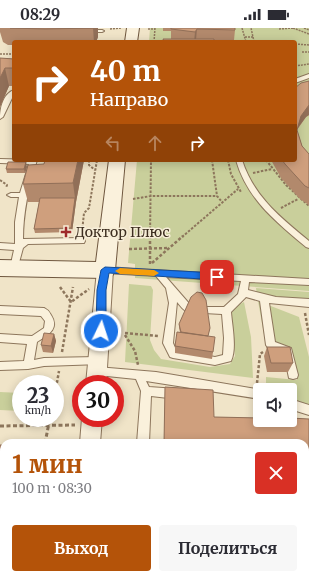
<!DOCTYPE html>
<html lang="ru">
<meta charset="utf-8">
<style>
:root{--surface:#fff;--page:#f7f7f7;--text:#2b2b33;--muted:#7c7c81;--accent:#b45309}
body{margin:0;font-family:Merriweather,serif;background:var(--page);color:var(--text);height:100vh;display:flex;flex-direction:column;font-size:15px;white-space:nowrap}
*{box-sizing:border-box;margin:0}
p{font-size:13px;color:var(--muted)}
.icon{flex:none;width:22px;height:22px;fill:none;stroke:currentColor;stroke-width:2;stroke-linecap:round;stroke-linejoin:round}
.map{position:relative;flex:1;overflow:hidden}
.details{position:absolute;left:0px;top:411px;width:309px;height:140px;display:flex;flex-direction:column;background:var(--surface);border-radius:12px 12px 0 0;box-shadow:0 2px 10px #0003}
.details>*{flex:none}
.hud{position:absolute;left:12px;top:12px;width:285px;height:122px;border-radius:4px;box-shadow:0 2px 10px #0003;background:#b45309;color:#fff;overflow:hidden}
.controls{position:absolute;left:253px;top:355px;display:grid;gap:8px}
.controls a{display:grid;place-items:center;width:44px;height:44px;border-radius:4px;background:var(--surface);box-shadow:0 2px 10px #0003;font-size:20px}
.speed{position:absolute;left:12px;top:347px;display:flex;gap:8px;font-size:20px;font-weight:700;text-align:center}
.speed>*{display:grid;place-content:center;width:52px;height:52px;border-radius:50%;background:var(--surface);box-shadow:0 2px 10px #0003;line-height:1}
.speed small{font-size:10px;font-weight:400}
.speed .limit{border:6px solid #d22;background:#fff;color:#111}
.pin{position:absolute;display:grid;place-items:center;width:34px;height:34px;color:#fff;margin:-17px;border-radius:8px;box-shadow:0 2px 6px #0006}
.me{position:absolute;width:44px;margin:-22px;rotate:4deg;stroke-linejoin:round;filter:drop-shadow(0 0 3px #0008)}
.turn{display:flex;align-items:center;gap:14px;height:84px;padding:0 12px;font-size:18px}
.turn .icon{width:52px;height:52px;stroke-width:2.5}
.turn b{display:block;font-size:28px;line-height:34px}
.lanes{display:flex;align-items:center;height:38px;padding:0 12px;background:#0003;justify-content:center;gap:20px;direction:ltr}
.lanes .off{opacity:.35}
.round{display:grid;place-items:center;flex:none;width:42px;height:42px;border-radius:4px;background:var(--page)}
.head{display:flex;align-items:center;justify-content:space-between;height:68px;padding:0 12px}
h1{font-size:24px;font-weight:700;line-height:30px;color:var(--accent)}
.cta{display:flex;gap:8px;margin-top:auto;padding:8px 12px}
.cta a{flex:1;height:46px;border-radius:4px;background:var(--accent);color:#fff;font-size:16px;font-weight:700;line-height:46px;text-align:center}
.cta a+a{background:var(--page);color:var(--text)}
.status{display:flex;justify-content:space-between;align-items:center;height:28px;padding:0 20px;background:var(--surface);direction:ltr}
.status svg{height:11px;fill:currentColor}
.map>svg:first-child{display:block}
.green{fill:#c9cf9b}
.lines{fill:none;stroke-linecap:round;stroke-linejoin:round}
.lane-casing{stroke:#8d765c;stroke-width:2}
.street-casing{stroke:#8d765c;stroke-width:2}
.secondary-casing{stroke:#6f573f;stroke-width:2}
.path-far3{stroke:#8d765c;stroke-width:1.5;stroke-dasharray:2 1;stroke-linecap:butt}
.path-far2{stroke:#8d765c;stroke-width:2;stroke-dasharray:2.5 1.5;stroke-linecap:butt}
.path-far1{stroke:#8d765c;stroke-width:2.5;stroke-dasharray:3 2;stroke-linecap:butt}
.path{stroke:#8d765c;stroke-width:3;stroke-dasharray:4 2.5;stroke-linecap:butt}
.lane{fill:#faf1dc;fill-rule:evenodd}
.street{fill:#faf1dc;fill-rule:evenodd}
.secondary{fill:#faf1dc;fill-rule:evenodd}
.wall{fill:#b2896c}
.shaded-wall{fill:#916f58}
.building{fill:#cf9f7d;stroke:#916f58}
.route{fill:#1a73e8;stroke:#114b97}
.slow{fill:#f59e0b}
.poi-dot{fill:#9e2a2b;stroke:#f7eed8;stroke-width:1.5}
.labels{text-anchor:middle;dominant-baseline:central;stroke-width:3;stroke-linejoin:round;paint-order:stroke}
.poi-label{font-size:14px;fill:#3d2e20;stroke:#f7eed8;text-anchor:start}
</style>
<div class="status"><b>08:29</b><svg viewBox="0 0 49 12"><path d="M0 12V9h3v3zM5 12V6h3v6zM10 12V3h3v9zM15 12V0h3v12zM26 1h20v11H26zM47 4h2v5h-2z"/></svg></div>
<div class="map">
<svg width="309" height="551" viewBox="0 0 309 551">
<rect width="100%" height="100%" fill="#f0e4c8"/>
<path class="green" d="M150 0H309V263L135 250V236L128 235 137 132H295V14H149Z
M129 256 151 258 153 262 150 312 154 322 161 331 210 339 230 336 235 328 230 287 233 280 244 274 251 309 253 350 125 334Z
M256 260 309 264V272L257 268Z
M258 273 299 289 309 329V377L290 370V362L266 361V349L297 352 291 321 265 312Z
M0 364 21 365V383L0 382Z
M305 501 309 503V551H267V547H305Z"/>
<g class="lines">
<g class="lane-casing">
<path id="lane" d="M85 2H102L104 3 102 4H83V3Z
M309 46V50L295 55V51Z
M14 62V66L3 89 0 91C0 80 3 66 14 62Z
M0 131 37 132C29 158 23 183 23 211L81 210 84 211 85 213 84 215 28 216 23 220 17 242H11L10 240 14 222 0 221V215L15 216V194L19 169H11L7 167 11 165H20L29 136 0 135Z
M236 132H242C254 169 280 189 309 213V220L306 219C276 194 247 171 236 132Z
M105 239 309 251V257L249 254 248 262 276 269 309 271V279L269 275 275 314 291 320 298 347 297 350 293 351 289 350 284 326 268 320 266 317 260 273 246 269 231 284C232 297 237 321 231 333L215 337 173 330 170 329 163 315 169 275 166 260 156 248 105 245 101 242ZM166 249 241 253 238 266 224 279H204L202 282 204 285 222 286 224 310 223 327 215 329 176 322 173 315 177 274C181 278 184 285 191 283L193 280Z
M0 278 44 280C48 282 49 283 51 287 60 301 48 307 37 314L34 332 44 330 98 329 101 330 103 333 101 336 44 338 28 341 0 342V334L24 333 27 316 0 314V306L32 308 44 300 45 293 41 288 0 286Z
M97 339 156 344 262 362H260V371L146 353 149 359 177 361 181 363 182 366 181 369 177 371 151 368 149 415H137L141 363 136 351 97 347 93 346 92 343 93 340Z
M290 371 309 377V387L290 381Z
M129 547H143V551H129Z"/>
</g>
<g class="street-casing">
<path id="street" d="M105 236 111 238 113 242 106 356H86L97 242 99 238Z
M82 390H102L100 415H80Z
M305 460 309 461V483L305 482Z
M65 547H89L88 551H64Z"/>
</g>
<g class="secondary-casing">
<path id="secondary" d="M127 0H139L137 14H125Z
M109 132H125L115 242 112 248 105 250 0 248V232L96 234Z"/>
</g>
<path class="path-far3" d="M242 0 246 14
M293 0 309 6
M304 0 309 2
M110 1 121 0
M148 1H155
M279 1 293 0
M245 9H253L251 0
M253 9 254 14
M154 14 155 0
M295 16 309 17
M302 24H309
M0 26H14
M295 38 309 36"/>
<path class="path-far2" d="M89 132V137L95 142
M212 132 217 168 222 174
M228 132 231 146 241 164
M266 132 286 157 309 178
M253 145 272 141
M0 152 7 157 6 160
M133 171 151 168H217
M281 180 298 171
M82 204 84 185 89 180 97 132
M150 209 151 132
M182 209 238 161"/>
<path class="path-far1" d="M129 221 169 220
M152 235 183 208
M150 236V208
M60 259 71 274 89 261
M305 285 309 307
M125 305 158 308
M125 307 135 323 138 337
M62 324 73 259
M257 355 260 326 263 324
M56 360 59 343"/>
<path class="path" d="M55 362 56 359
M0 398 75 397
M45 415 50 390
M20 551 21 547"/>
<use href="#lane" class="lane"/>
<use href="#street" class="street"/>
<use href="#secondary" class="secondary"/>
</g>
<path class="wall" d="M0 0H98V9L96 14H14V17H8L3 14 0 4Z
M163 0H235V2L234 12H214V14H163V11H171V3H163Z
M0 30 14 31V58H9L0 79Z
M309 53V87L306 89 297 102 302 118 309 126V177L300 171 281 150 271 132H295V60Z
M84 132 76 174 72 204 35 205 34 201 39 174H28L23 156Z
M27 139 25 145H7L6 141Z
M179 296 210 300 208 308 213 324 212 331 175 325V318L180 304 179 300Z
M54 306 56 313 53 325 43 324 41 317Z
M267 319 293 335 288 344H267L264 328Z
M165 359 214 389 309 391V445H305V415H164Z
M0 417H4V488H0Z"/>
<path class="shaded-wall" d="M93 0H98V9L96 14H94Z
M197 1 196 12 194 14 195 4Z
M5 40 9 58 0 79V50Z
M309 77V87L306 89 297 101 301 88Z
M78 132H84L76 174 72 204 71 200 75 170 73 155Z
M26 134 27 139 25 145 24 141Z
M54 306 56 313 53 325 51 318Z
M4 467V488L0 485Z"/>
<path class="building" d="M10 0H93L45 1Z
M171 0H235V2L197 1 195 4 171 1Z
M163 11H214V14H164Z
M0 30 14 31V40H5L0 50Z
M309 53V77L301 88 297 102 302 118 309 126V160L305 158 285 136 282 132H295V60L301 55Z
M45 132H78L73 155 23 156 28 137 44 136Z
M8 134H26L24 141H6Z
M40 170H75L71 200 34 201Z
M197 264 202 265 206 272 210 300 208 308 181 304 179 296 191 269Z
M177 304 215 309 213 324 175 318Z
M44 305 54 306 51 318 41 317Z
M267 319H290L293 335H271Z
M27 353 46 354V356H26Z
M165 359 213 362 214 389 260 390V392H290V390L309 391V432H305V415H164Z
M0 417H4V467L0 485Z
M162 547H220V551H162Z"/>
<path class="route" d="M105 239 217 245 221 249 217 252 109 245 106 262V303L101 307 96 303 97 262 101 242Z"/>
<path class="slow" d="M120 240 154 242 159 245 154 248 120 246 115 243Z"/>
<path class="poi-dot" d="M64 198h4v4h4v4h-4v4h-4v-4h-4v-4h4z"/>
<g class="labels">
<g class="poi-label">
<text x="75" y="204">Доктор Плюс</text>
</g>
</g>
</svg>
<div class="controls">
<a><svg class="icon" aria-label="sound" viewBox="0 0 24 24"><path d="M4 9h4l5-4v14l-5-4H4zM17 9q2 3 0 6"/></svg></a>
</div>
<div class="speed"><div>23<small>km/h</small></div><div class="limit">30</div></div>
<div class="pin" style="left:217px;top:249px;background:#d93025"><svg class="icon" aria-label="arrive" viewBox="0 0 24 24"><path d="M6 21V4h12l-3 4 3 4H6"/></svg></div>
<svg class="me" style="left:101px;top:303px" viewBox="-20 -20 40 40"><circle r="17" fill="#1a73e8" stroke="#fff" stroke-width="3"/><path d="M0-11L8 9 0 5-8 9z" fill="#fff"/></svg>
<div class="hud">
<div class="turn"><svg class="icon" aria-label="right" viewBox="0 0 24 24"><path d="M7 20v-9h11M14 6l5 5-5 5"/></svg><div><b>40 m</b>Направо</div></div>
<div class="lanes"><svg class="icon off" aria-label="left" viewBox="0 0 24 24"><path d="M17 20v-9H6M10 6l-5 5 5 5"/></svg><svg class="icon off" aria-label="ahead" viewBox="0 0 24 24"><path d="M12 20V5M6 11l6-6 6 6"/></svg><svg class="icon" aria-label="right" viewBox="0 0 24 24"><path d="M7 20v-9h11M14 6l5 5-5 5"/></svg></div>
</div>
<section class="details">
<div class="head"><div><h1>1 мин</h1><p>100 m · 08:30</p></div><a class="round" style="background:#d93025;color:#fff"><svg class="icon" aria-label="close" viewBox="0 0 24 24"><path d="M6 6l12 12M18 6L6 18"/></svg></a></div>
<div class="cta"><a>Выход</a><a>Поделиться</a></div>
</section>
</div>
